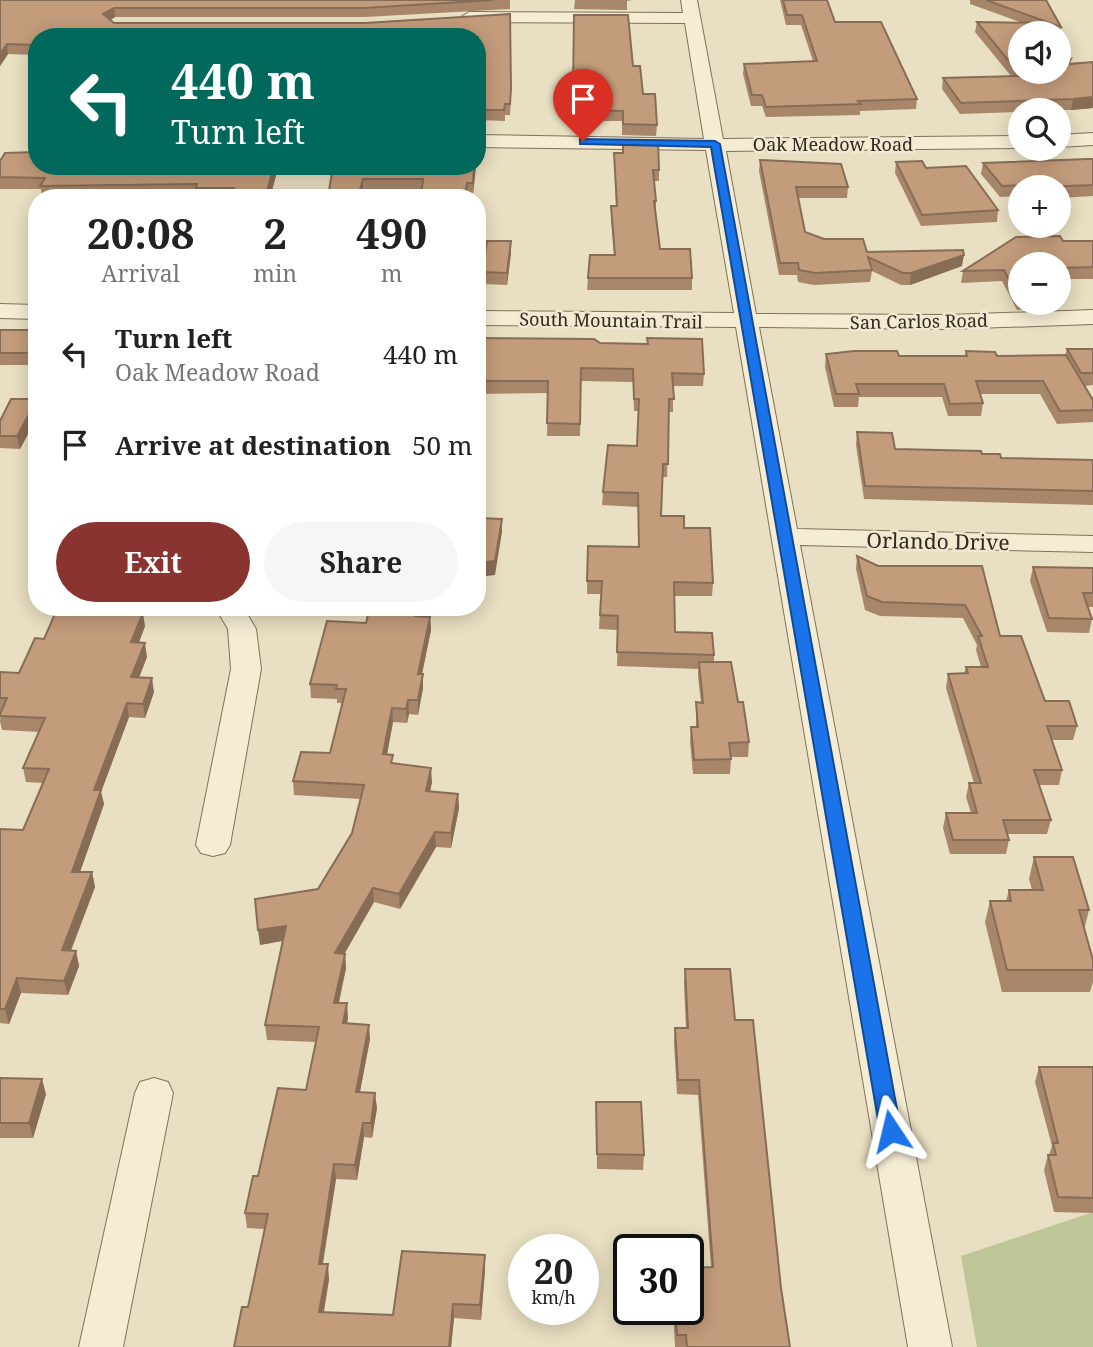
<!DOCTYPE html>
<meta charset="utf-8">
<style>
:root{--surface:#fff;--page:#f6f6f6;--text:#222;--muted:#767676;--accent:#893431}
body{margin:0;font-family:"Noto Serif",serif;background:var(--page);color:var(--text);height:100vh;display:flex;flex-direction:column;font-size:26px;white-space:nowrap}
*{box-sizing:border-box;margin:0}
p{font-size:23px;color:var(--muted)}
.icon{flex:none;width:38px;height:38px;fill:none;stroke:currentColor;stroke-width:2;stroke-linecap:round;stroke-linejoin:round}
.map{position:relative;flex:1;overflow:hidden}
.sheet{position:absolute;left:28px;top:189px;width:458px;height:427px;display:flex;flex-direction:column;background:var(--surface);border-radius:28px;box-shadow:0 4px 18px #0003}
.sheet>*{flex:none}
.banner{position:absolute;left:28px;top:28px;width:458px;height:147px;border-radius:28px;box-shadow:0 4px 18px #0003;background:#00695c;color:#fff;overflow:hidden}
.controls{position:absolute;left:1008px;top:21px;display:grid;gap:14px}
.controls a{display:grid;place-items:center;width:63px;height:63px;border-radius:50%;background:var(--surface);box-shadow:0 4px 18px #0003;font-size:35px}
.speed{position:absolute;left:508px;top:1234px;display:flex;gap:14px;font-size:35px;font-weight:700;text-align:center}
.speed>*{display:grid;place-content:center;width:91px;height:91px;border-radius:50%;background:var(--surface);box-shadow:0 4px 18px #0003;line-height:1}
.speed small{font-size:18px;font-weight:400}
.speed .limit{border:4px solid #111;border-radius:10px;background:#fff;color:#111}
.pin{position:absolute;display:grid;place-items:center;width:60px;height:60px;color:#fff;margin:-72px -30px;border-radius:50% 50% 50% 0;rotate:-45deg;box-shadow:0 0 7px #0007}
.pin .icon{rotate:45deg}
.me{position:absolute;width:77px;margin:-38px;rotate:350deg;stroke-linejoin:round;filter:drop-shadow(0 0 5px #0008)}
.turn{display:flex;align-items:center;gap:24px;height:147px;padding:0 28px;font-size:32px}
.turn .icon{width:91px;height:91px;stroke-width:2.5}
.turn b{display:block;font-size:49px;line-height:60px}
.eta{display:flex;justify-content:space-evenly;align-items:center;height:119px;text-align:center}
.eta b{font-size:42px;font-weight:700;line-height:49px}
.primary-button{display:flex;gap:14px;margin-top:auto;padding:14px 28px}
.primary-button a{flex:1;height:80px;border-radius:42px;background:var(--accent);color:#fff;font-size:28px;font-weight:700;line-height:80px;text-align:center}
.primary-button a+a{background:var(--page);color:var(--text)}
ul{padding:0;list-style:none}
li{display:flex;align-items:center;gap:21px;height:91px;padding:0 28px}
li div{flex:1}
li b{display:block;font-size:26px}
li em{font-style:normal}
.map>svg:first-child{display:block}
.green{fill:#bec597}
.lines{fill:none;stroke-linecap:round;stroke-linejoin:round}
.minor-casing{stroke:#81715b;stroke-width:2}
.minor{fill:#f5ecd4;fill-rule:evenodd}
.wall{fill:#a8866a}
.shaded-wall{fill:#886d56}
.building{fill:#c39c7b;stroke:#886d56;stroke-width:2}
.route{fill:#1a73e8;stroke:#114b97;stroke-width:2}
.labels{text-anchor:middle;dominant-baseline:central;stroke-width:5;stroke-linejoin:round;paint-order:stroke}
.far-street-label{font-size:18px;fill:#32281e;stroke:#f1e9d1}
.street-label{font-size:21px;fill:#32281e;stroke:#f1e9d1}
</style>
<div class="map">
<svg width="1093" height="1347" viewBox="0 0 1093 1347">
<rect width="100%" height="100%" fill="#e9dfc2"/>
<path class="green" d="M1093 1212V1347H977L961 1256Z"/>
<g class="lines">
<g class="minor-casing">
<path id="minor" d="M681 0H697L723 139 1020 136V148L726 151 756 314 947 315 1093 310V324L947 329 759 327 797 529 1093 536V552L800 545 952 1347H908L736 327 478 325V311L734 313 706 150 478 147V135L704 139 685 23 469 22 461 17 469 12 683 13Z
M1093 133V145L1059 147V135Z
M0 304 37 305V319L0 318Z
M215 607H243L256 629 261 669 230 845 225 853 213 856 201 853 196 845 231 669 228 629Z
M154 1078 168 1082 173 1093 123 1347H79L135 1093 140 1082Z"/>
</g>
<use href="#minor" class="minor"/>
</g>
<path class="wall" d="M0 0H510V9L365 17H115L110 20 114 23H365L510 14 511 99 510 115H505V121L478 120V63L479 59H478V37H37V55L8 54 0 66Z
M575 0H632L627 1V10L574 9Z
M780 0H827L835 22 917 99 916 109 860 111V115L766 117 762 106H751L743 74 744 64 813 61 801 25H786Z
M970 0H1046L1061 27 1060 37 1059 33H1049L1040 30 1039 33H1020V72L1071 59 1070 64 1093 62V108L1071 110H1020V112L960 114 942 89 943 78 1011 76 975 32 977 22H1020L970 4Z
M574 15 633 66 657 125 656 136 622 135V121H586L585 101H573Z
M614 153 659 170V181H654L656 201V213L660 249 692 278V290H587L588 278 614 255 611 218V206H616Z
M1093 159V196L1059 198V187H1020V196L1000 197 981 174 983 163Z
M760 160 848 187 847 198H798L805 232 867 252 962 266 910 285H901L872 271 870 282 814 285 798 282 797 275H779L759 171Z
M0 161 278 168 270 198H197V196L42 198 41 189H0Z
M896 162 998 210 997 222 921 226 895 173Z
M333 166H476L473 194H467V198H421L422 190H363L362 198H328Z
M1063 241H1093V279H1059V264H1020V303H1037L1036 309 1017 310 1002 281 961 283 963 271Z
M511 253 507 285 483 284 482 272Z
M0 330H36L37 346 31 365H0Z
M478 338 600 343 704 374 703 386H673V412H669L667 477H663L661 516 684 528 713 583 712 596H674L675 632 714 655V662L738 702 749 742 748 757H731L730 774H693L690 741 691 727H696V702L701 703 698 676V669L617 666 618 630 599 629 601 594H587L588 546 639 547 638 507 602 505 603 492 637 446 639 411H634L633 382 581 381 580 436H547L548 393 480 394V382H478Z
M1067 349H1093V385L1084 386 1093 400V422L1057 424 1040 394H980L983 403 981 416H948L942 397H859L858 407H834L825 367 826 354 965 356 966 351 997 356 1065 355Z
M37 399V417L20 449 0 448V421Z
M857 432 895 449 982 454 1001 458 1093 460V505L864 499 856 445Z
M857 556 878 566H982L1000 636 1045 701 1077 726 1073 740H1052L1062 770 1059 785H1039L1051 820 1047 834H1007L1009 840 1006 854H950L943 828 946 813H971L966 797 969 783H974L946 688 948 674 964 673 966 667H981L976 650 977 645 963 618 880 616 865 610 856 569Z
M1033 567 1093 568V607H1088L1092 619 1089 633 1047 632 1030 581Z
M116 607 115 611 145 626 139 642 147 657 139 678 154 692 145 718 129 717 101 792 104 804 80 872H92L95 887 71 951H76L79 966 68 995 21 993 9 1024 0 1023V829L23 830 43 783 26 782 23 768 39 732 2 730 0 721 1 712H0V672L19 673 44 639Z
M419 616 430 617 431 630 422 674 423 688 418 715 409 714 407 723 393 722 387 755 393 763 432 782 430 792 458 794 459 808 451 848 436 847 400 909 374 902 345 953 346 968 339 1003 348 1018 347 1023 370 1039 360 1092 377 1108 372 1138 364 1137 357 1180 336 1179 323 1264 329 1279 324 1312 393 1315 485 1255V1270L481 1320 454 1318 451 1347H234L248 1307 265 1229 247 1228 245 1213 258 1176 306 1090 316 1042 267 1040 265 1025 282 941 260 945 318 889 352 833 361 799 294 795 293 781 330 753 342 703H337V699L311 698 310 684 366 623Z
M1034 857 1089 910 1084 930 1093 960V982L1090 992H1002L985 922 990 901H1006L1009 890H1032L1029 879Z
M685 969 735 1020 781 1288 790 1347H675L673 1309H688L711 1267 698 1095 677 1094 674 1043 675 1028H686L684 984Z
M1039 1067H1093V1213L1054 1212 1044 1170 1048 1155H1049L1052 1146 1035 1082Z
M0 1078 46 1094 33 1138H0Z
M596 1102 644 1155 643 1170 597 1169Z"/>
<path class="shaded-wall" d="M114 8 115 17 105 24 103 14Z
M1042 23 1039 33H1028Z
M1020 39V48L1013 45Z
M7 44 8 54 0 66V54Z
M1093 97V108L1071 110 1073 99Z
M274 166H278V168L270 198H266V195Z
M474 166H476L473 194V183Z
M363 179V190L362 198H358Z
M511 241V253L507 285V273Z
M964 255 962 266 910 285 911 273Z
M36 330 37 346 31 365 28 353Z
M37 400V417L20 449 17 436Z
M502 519V532L495 575 478 577V563Z
M108 607H116L109 625 107 611Z
M417 607H421L416 630 415 616Z
M143 613 145 626 134 656 131 642Z
M430 617 431 630 419 688 418 674Z
M145 643 147 657 133 692 131 677Z
M423 674V688L418 715V700Z
M152 678 154 692 145 718 143 704Z
M408 700 409 714 407 723 406 709Z
M127 703 129 717 101 792 104 804 75 886 72 872 94 790Z
M392 708 393 722 384 769 383 754Z
M431 768 432 782 427 806 426 791Z
M458 794 459 808 451 848V833Z
M435 832 436 847 400 909 399 894Z
M92 872 95 887 65 965 62 950Z
M373 888 374 902 336 968 335 953Z
M286 926 287 940 260 945 258 930Z
M76 951 79 966 68 995 64 981Z
M345 954 346 968 335 1018 334 1003Z
M17 978 21 993 9 1024 5 1009Z
M347 1003 348 1018 344 1038 343 1023Z
M369 1025 370 1039 357 1107 356 1092Z
M42 1079 46 1094 33 1138 29 1123Z
M375 1093 377 1108 372 1138 371 1123Z
M363 1123 364 1137 357 1180 355 1165Z
M334 1164 336 1179 320 1279 319 1264Z
M485 1255V1270L481 1320 480 1305Z
M328 1264 329 1279 321 1327 319 1312Z
M453 1304 454 1318 451 1347H449Z"/>
<path class="building" d="M0 0H493L364 8H114L103 14 114 23H365L510 14 511 88 510 104H505L504 110H478V63L481 49H478V37H37V45L7 44 0 54Z
M783 0H827L835 22H881L917 99 858 101 861 104 766 107 762 95H752L744 64 817 61 802 15H787Z
M986 0H1046L1061 27Z
M574 15H628L633 66H640L643 94H655L657 125 623 124V111L586 110 585 91H573Z
M977 22 1042 23 1028 33H1020V39L1013 45 1020 46V72H1059V60L1071 59 1068 64 1093 62V97L1073 99 961 103 943 78 1021 76Z
M623 141H658L659 170H653L656 201H654L660 249H690L692 278H588L590 255H615L611 206H617L614 153H623Z
M37 152V166H274L266 195H231L234 188H196L197 184 40 186 45 178 0 177V161L5 153Z
M1087 159H1093V185L1042 187 1039 184 1002 186 983 163Z
M760 160 841 164 848 187H796L805 232 824 239H863L867 252 963 250 964 255 911 273H903L868 257 872 270 815 273 799 270 798 263H780Z
M922 161 926 168 966 166 998 210 922 215 896 162Z
M333 166H474L473 183H467L466 191H454L453 197H421L423 179H363L358 197H328Z
M1060 236 1063 241H1093V267L1059 268V264H1020V298H1019L1004 270 963 271 1016 237Z
M487 241H511L507 273 482 272Z
M0 330H36L28 353H0Z
M478 338 594 339 600 343 648 344 647 338 702 339 704 374 672 373 674 399H669L668 464H663L661 516H684V528H710L713 583 674 582 675 632 712 633 714 655 617 652 618 616 600 615 602 581H587L588 546 639 547 638 493 603 492 608 445 637 446 639 399H634L633 369 581 368 580 424 547 423 548 381H480V370H478Z
M1067 349H1093V373H1081Z
M854 351H897L899 356H967L966 351 995 352 997 356 1066 355 1093 400V410L1060 411 1043 381H976L983 403 950 404 944 384H856L859 394H836L826 354Z
M11 399H37V400L17 436H0V421Z
M857 432 892 433 895 449 981 451 982 454H1000L1001 458 1093 460V491L865 486Z
M478 518 502 519 495 561 478 563Z
M857 556 878 566H982L1000 636H1021L1045 701H1069L1077 726H1047L1062 770H1034L1051 820H1003L1009 840H953L946 813H977L969 783H981L948 674 968 673 966 667H988L978 636H982L965 605 882 602 867 596Z
M1033 567 1093 568V593H1083L1092 619 1049 618Z
M58 607H108L107 611 143 613 131 642 145 643 131 677 152 678 143 704 127 703 94 790H101L72 872H92L62 950 76 951 64 981 17 978 5 1009H0V829L23 830 49 769 23 768 45 718 0 716V714L7 698H0V672L19 673 35 638 44 639Z
M370 607H417L415 616 430 617 418 674H423L418 700H408L406 709 392 708 383 754 393 755 391 763 431 768 426 791 458 794 451 833 435 832 399 894 373 888 335 953 345 954 334 1003H347L343 1023 369 1025 356 1092 375 1093 371 1123H363L355 1165 334 1164 319 1264H328L319 1312 393 1315 402 1251 485 1255 480 1305 453 1304 449 1347H234L242 1307H248L268 1214 245 1213 253 1176H258L278 1088 306 1090 319 1027 265 1025 286 926 258 930 255 899 318 889 352 833 364 785 293 781 301 752 330 753 346 689H336L337 685 310 684 327 621 366 623Z
M699 662H731L738 702H743L749 742 729 743 731 759 694 760 691 727H698L696 702 703 703Z
M1034 857H1073L1089 910H1079L1093 960V970H1007L990 901H1011L1009 890H1043Z
M685 969H730L735 1020H753L781 1288 790 1347H687L686 1335H677L675 1309H688V1268L713 1267 699 1080H678L675 1028H688Z
M1039 1067H1093V1198L1058 1197 1048 1155H1056L1053 1143H1058Z
M0 1078 42 1079 29 1123H0Z
M596 1102H641L644 1155 597 1154Z
M641 1248H666V1250H642Z"/>
<path class="route" d="M580 139 715 141 720 144 901 1131 898 1137 891 1139 884 1137 880 1131 711 147 583 144H580Z"/>
<g class="labels">
<g class="far-street-label">
<text x="833" y="144">Oak Meadow Road</text>
<text transform="translate(611 320) rotate(1)">South Mountain Trail</text>
<text transform="translate(919 321) rotate(-1)">San Carlos Road</text>
</g>
<g class="street-label">
<text transform="translate(938 541) rotate(1)">Orlando Drive</text>
</g>
</g>
</svg>
<div class="controls">
<a><svg class="icon" aria-label="sound" viewBox="0 0 24 24"><path d="M4 9h4l5-4v14l-5-4H4zM17 9q2 3 0 6"/></svg></a>
<a><svg class="icon" aria-label="search" viewBox="0 0 24 24"><circle cx="10" cy="10" r="6"/><path d="M15 15l6 6"/></svg></a>
<a>+</a>
<a>−</a>
</div>
<div class="speed"><div>20<small>km/h</small></div><div class="limit">30</div></div>
<div class="pin" style="left:583px;top:141px;background:#d93025"><svg class="icon" aria-label="arrive" viewBox="0 0 24 24"><path d="M6 21V4h12l-3 4 3 4H6"/></svg></div>
<svg class="me" style="left:891px;top:1131px" viewBox="-20 -20 40 40"><path d="M0-17L14 15 0 8-14 15z" fill="#1a73e8" stroke="#fff" stroke-width="4"/></svg>
<div class="banner">
<div class="turn"><svg class="icon" aria-label="left" viewBox="0 0 24 24"><path d="M17 20v-9H6M10 6l-5 5 5 5"/></svg><div><b>440 m</b>Turn left</div></div>
</div>
<section class="sheet">
<div class="eta">
<div><b>20:08</b><p>Arrival</p></div>
<div><b>2</b><p>min</p></div>
<div><b>490</b><p>m</p></div>
</div>
<ul>
<li><svg class="icon" aria-label="left" viewBox="0 0 24 24"><path d="M17 20v-9H6M10 6l-5 5 5 5"/></svg><div><b>Turn left</b><p>Oak Meadow Road</p></div><em>440 m</em></li>
<li><svg class="icon" aria-label="arrive" viewBox="0 0 24 24"><path d="M6 21V4h12l-3 4 3 4H6"/></svg><div><b>Arrive at destination</b></div><em>50 m</em></li>
</ul>
<div class="primary-button"><a>Exit</a><a>Share</a></div>
</section>
</div>
